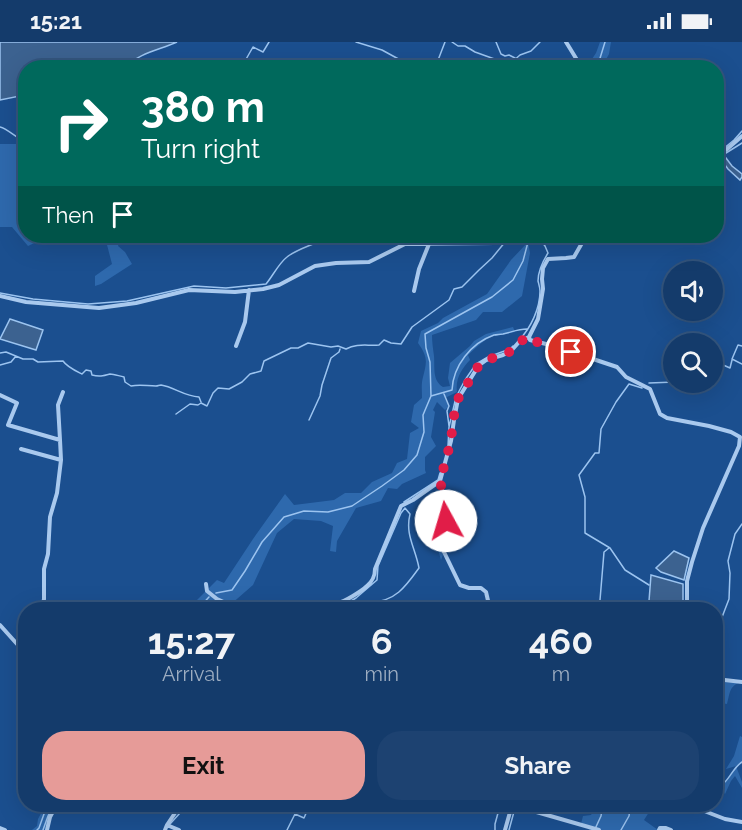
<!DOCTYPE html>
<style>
:root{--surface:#143b6b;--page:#1d4271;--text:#f1f3f6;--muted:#9dadc1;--line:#33557e;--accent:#e69b98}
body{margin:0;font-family:Raleway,sans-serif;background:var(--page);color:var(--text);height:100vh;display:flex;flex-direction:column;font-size:22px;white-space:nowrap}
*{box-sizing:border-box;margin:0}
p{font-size:20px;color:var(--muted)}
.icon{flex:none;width:33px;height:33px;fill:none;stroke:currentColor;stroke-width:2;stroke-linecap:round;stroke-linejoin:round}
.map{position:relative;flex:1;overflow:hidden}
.details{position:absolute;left:18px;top:560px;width:705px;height:210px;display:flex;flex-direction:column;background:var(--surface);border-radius:24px;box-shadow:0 6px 24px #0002,0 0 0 2px var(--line)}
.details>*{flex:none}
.banner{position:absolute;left:18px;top:18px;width:706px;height:183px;border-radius:24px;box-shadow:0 6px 24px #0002,0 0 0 2px var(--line);background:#00695c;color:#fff;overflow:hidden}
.tools{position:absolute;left:663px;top:219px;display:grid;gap:12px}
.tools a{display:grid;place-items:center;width:60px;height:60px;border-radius:50%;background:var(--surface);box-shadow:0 6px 24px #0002,0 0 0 2px var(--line);font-size:30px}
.pin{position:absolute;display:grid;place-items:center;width:51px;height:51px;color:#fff;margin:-26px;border:3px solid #fff;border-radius:50%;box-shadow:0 2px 6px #0007}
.me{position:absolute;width:66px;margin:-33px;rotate:354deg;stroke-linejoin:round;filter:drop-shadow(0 0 4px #0008)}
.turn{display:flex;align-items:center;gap:21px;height:126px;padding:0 24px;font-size:27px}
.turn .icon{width:78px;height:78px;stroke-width:2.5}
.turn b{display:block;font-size:42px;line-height:51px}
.then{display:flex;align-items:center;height:57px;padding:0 24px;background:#0003;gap:12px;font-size:22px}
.eta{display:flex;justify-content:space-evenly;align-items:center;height:102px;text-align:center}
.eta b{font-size:36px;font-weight:700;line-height:42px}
.action{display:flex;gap:12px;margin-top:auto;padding:12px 24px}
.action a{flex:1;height:69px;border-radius:24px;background:var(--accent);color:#111;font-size:24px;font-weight:700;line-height:69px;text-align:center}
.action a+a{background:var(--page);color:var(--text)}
.status{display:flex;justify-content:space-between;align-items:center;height:42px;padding:0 30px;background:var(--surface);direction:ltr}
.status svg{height:16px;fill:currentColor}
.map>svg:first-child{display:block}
.green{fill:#2e69ad}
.water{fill:#3c6290;stroke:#9cc4f0;stroke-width:1.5}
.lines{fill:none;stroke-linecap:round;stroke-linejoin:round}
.stream{stroke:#9cc4f0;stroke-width:1.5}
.street{stroke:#a9c9ee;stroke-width:4}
.route{stroke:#e11d48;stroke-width:10;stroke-dasharray:0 18}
</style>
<div class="status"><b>15:21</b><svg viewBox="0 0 49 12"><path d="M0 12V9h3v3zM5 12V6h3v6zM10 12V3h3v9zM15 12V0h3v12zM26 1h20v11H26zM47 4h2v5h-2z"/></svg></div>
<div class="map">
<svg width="742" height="788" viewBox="0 0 742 788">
<rect width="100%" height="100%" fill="#1b4f8f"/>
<path class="green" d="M600 0H611L609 12 602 25H604H592L590 20 596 11Z
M0 102H25V139L17 145 25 162 26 194H49L28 204 12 185H0Z
M95 194H125L121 195 118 204 125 210 132 222 101 242 95 244V234L112 222 106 199Z
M528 200 530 211 522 254 502 270H483L476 278 432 293C432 300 433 307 434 314 435 326 432 338 443 345L450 344 448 336 450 321 470 304 474 299 486 292 513 285 515 290C508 292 501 292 494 294 484 297 476 306 468 313L470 318C462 326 455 337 457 350L445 356 449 364 445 368 437 360 433 368 435 370 431 395 436 404 425 415V428L426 431 402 442 397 447 388 446 381 459 356 466 337 499 336 510 330 509 333 484 321 479 294 477 277 491 253 543 230 563 217 557 208 567H188L217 538 224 541 253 497 285 452 294 463 334 458 345 451H361L372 440 392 431 397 421 407 417 410 391 419 386 411 380 414 363 422 356C422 349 421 342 423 335 427 320 428 315 418 301L421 289 438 281 443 276 487 252 511 218Z
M446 479 444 510 441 518 434 494Z
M716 637 741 640C729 644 730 651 727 662L716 660Z
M740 694 742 695V720L736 724 742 740V746L735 734 731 739 725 752 720 744 728 737 736 724 726 727 734 714Z
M46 762H57L47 788H32L37 784 38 777Z
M593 762H631L638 765 640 762H650L651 767 644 778 658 788H589L590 786 581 782 583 774 591 773 596 765Z"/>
<path class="water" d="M0 0H177C159 8 139 11 126 25L26 26 25 53 0 58Z
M726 116 732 124 742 132V135L740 138 728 127 722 119Z
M10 277 43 288 36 308 0 297Z
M674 509 689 516 684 538 661 530 656 526Z
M651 533 683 542V562L649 559Z"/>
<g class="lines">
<path class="stream" d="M356 0 382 8 415 26
M452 0 458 4H465L475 10 500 19 512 20 520 13 531 9 540 0
M496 0 501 12 505 14 509 13 515 16
M241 26 253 5 263 10 269 0
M435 26 445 0
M597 26 605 0
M0 85C8 87 16 96 26 100
M723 107 734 98 742 89
M719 112 726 111 742 101
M0 251 33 257 88 262 127 259 194 244 226 246 266 242C272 235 279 221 287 215 298 206 317 202 330 194
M519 298C531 286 540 266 540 249 540 246 539 243 538 239 538 229 543 219 548 211L545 204 542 200 543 194
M742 304 738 303 732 317 742 322
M0 311 6 310 23 317H33L38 320 63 319C67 325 76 329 82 332L86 328 91 329 92 333C99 335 103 334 110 332 114 332 119 334 124 335L125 340 131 344C140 342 147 344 156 344 158 344 159 343 161 343 174 345 184 354 199 355L201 360
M712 318 730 326 732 318
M0 323 11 320 16 314
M649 341 675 340
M642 346 629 342 616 360 601 387 599 411H595L579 433 585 455V491L610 506 625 528 649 543
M444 352 449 364 447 369 449 384
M431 354 452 348C453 324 471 301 494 293 496 293 501 292 503 292 512 290 518 287 527 287
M176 372 190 362 198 363 201 361 207 364 213 351 218 346 229 347 242 340 250 332 261 329 264 319 291 306H298L308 301 331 305 338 304 346 307C357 301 367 304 379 303L384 298 391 301 401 302 412 285 449 258 454 247 462 245 479 228 492 216 510 194
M309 378 320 354 322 343 331 316 339 310 340 307
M448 404 449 385 456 355 465 338 476 322 488 315 510 307 513 304
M404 460 438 438 440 431
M216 551 232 548 245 529 262 500 284 475 304 469 328 470 352 464 382 444 404 428 417 413 424 390 423 373 431 354 430 320 426 306 425 292 492 255 513 238 523 219 528 200 532 194
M649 559V567
M344 563 356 556 377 538 378 524 401 471 405 466 410 472C405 493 415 505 419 526 406 544 396 559 372 560L366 567
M198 567 209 555
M308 567 322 564H339
M601 567 600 558 604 510 609 506
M716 598 719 583 729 557 730 531 728 519 735 492 742 482
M716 745C729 742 731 727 742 720
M630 767 640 769 646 762
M170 782 180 771 184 762
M595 787 601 774 603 762
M37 788 39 786 44 772 50 762
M43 788 48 774 50 770
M287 788 295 772 304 776 310 762
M495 788V782L498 771 497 762
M509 788 515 766
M621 788 629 774 630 767 623 762"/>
<path class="street" d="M566 0 582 26
M717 108H726L742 94
M414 249 419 227 429 202
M0 254 26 260 99 266 136 261 189 248 235 250 263 247 279 243 315 224 336 221 369 220 405 202 494 201 504 197 507 194
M529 295 530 298 554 304 617 325 626 335 650 347 660 372 667 376 709 384 731 390 740 395 739 404 703 486 692 520 687 539V567
M236 304 245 280 249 248
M0 353 17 361 8 383 60 398 58 363 63 350
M21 407 61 418 60 398
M206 542 207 549 217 557 239 567
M341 561 342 567
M42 567 44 557V527L48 512 50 475 57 451 61 418
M300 567C312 560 325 562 338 561 344 560 362 549 367 544 372 540 375 533 375 527L401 464 413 458 440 439
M490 567 486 550 481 546H469L460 543 444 510 446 465 440 439 451 399 454 378 458 357 479 323 486 318 503 313 511 309 519 300 529 295 538 277 543 247 542 237 543 226 548 217 566 216 574 215 586 194
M0 583 26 612
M716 637 742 640
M686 762 725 777 742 780
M512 763 599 788
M167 783 181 762
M0 786 5 788
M47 788 50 775 57 762
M165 788 167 783 179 788
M505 788 512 763
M659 788 660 786H666L671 788"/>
</g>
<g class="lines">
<path class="route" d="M446 479V465L440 439 451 399 453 378 458 357 479 323 486 318 503 313 511 309 519 300 529 295 530 298 571 310"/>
</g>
</svg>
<div class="tools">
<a><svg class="icon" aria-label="sound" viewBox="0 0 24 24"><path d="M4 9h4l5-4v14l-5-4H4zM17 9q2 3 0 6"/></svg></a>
<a><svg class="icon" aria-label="search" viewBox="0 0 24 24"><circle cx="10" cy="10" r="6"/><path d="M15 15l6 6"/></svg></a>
</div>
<div class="pin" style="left:571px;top:310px;background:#d93025"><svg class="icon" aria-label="arrive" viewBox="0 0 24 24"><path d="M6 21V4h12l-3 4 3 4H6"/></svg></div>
<svg class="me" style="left:446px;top:479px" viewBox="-20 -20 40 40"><circle r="19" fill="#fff"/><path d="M0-13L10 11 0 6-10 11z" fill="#e11d48"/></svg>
<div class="banner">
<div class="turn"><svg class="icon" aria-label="right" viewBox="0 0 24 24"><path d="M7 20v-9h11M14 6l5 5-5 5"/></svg><div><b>380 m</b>Turn right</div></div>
<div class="then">Then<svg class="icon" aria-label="arrive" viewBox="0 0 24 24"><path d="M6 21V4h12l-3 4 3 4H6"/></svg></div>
</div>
<section class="details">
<div class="eta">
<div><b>15:27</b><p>Arrival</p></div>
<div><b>6</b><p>min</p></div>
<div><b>460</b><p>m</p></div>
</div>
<div class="action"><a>Exit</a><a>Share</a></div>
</section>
</div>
